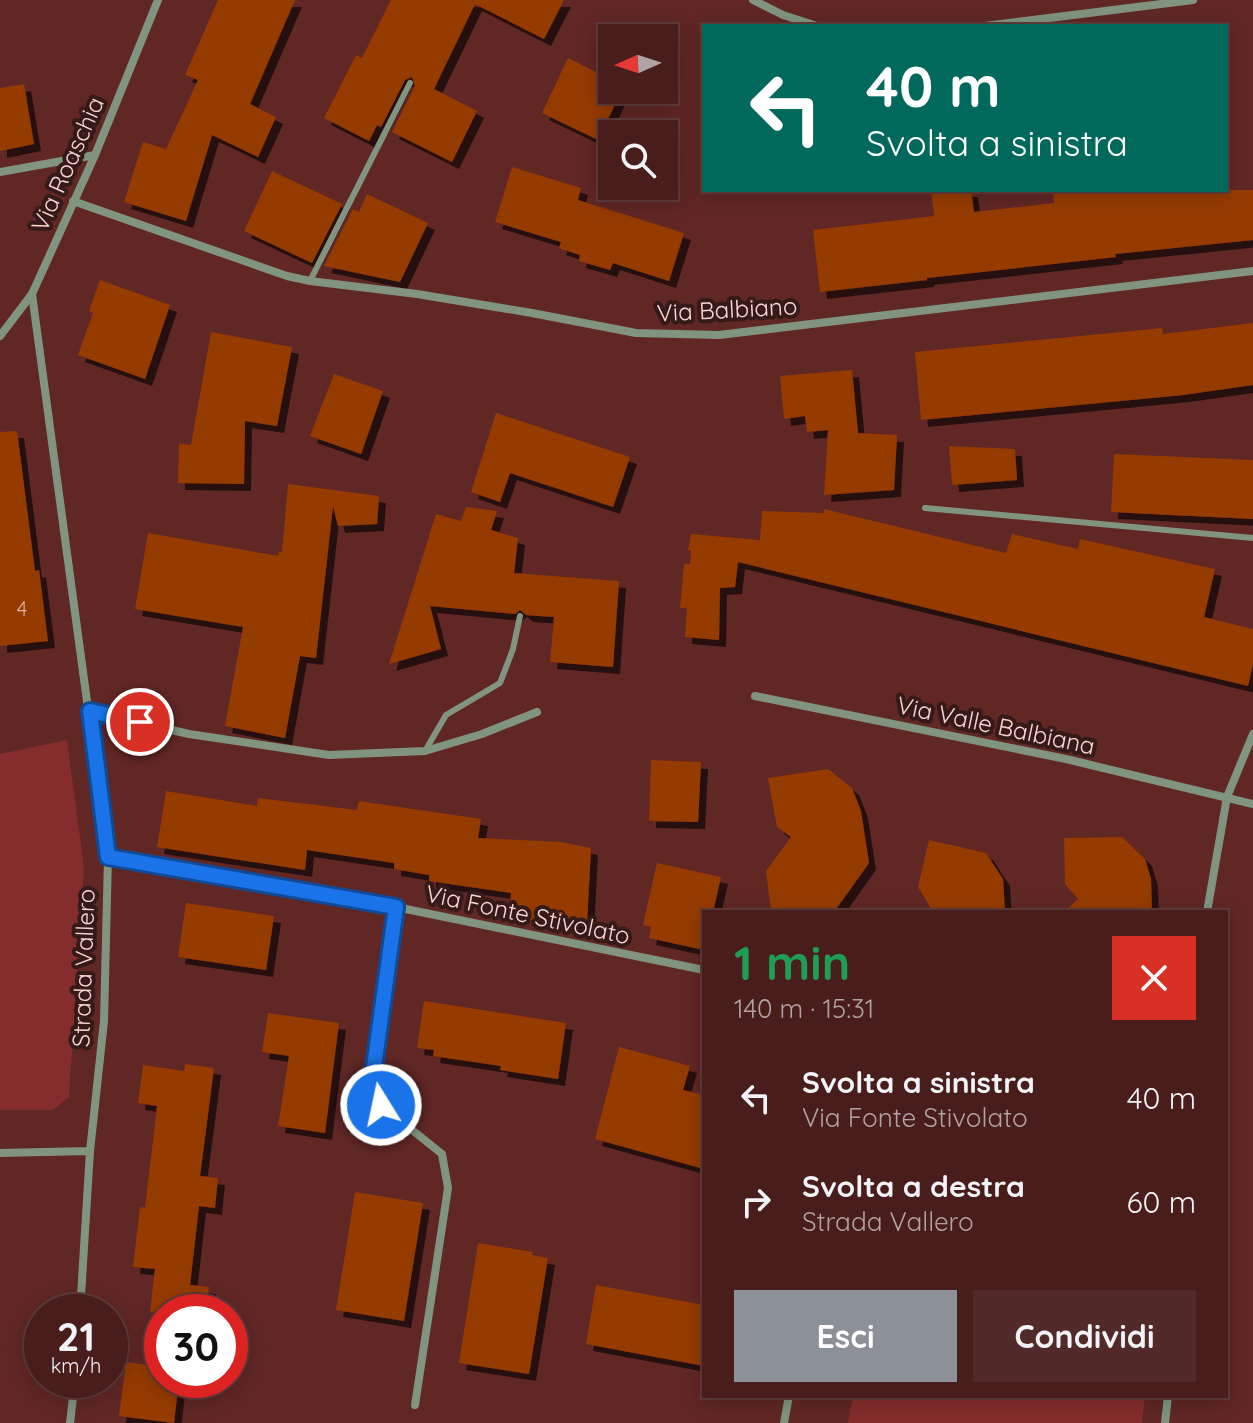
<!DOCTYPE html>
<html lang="it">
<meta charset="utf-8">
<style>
:root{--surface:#481d1c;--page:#522a29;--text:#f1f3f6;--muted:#b1a2a3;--line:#603b3b;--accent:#8c9099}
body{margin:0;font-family:Quicksand,sans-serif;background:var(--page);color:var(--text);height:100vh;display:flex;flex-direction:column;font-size:30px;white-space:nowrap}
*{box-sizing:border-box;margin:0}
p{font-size:26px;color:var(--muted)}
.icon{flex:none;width:44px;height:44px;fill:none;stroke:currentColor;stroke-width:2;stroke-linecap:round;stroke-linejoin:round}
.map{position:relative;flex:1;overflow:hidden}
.sheet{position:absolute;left:702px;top:910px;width:526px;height:488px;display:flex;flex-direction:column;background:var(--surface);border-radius:0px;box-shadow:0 4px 20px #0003,0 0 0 2px var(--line)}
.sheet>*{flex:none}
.hud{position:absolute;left:702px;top:24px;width:526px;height:168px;border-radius:0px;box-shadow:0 4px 20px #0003,0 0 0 2px var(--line);background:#00695c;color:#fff;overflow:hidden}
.needle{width:52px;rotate:267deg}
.buttons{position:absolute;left:598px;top:24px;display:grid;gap:16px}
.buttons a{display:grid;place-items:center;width:80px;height:80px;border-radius:0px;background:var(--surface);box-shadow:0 4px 20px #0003,0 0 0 2px var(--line);font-size:40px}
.speed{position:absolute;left:24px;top:1294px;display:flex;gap:16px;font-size:40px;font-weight:700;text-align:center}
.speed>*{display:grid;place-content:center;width:104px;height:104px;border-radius:50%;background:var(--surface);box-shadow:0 4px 20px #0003,0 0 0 2px var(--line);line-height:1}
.speed small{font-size:20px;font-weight:400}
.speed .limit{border:12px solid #d22;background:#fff;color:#111}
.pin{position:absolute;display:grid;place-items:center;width:68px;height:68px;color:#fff;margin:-34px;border:4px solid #fff;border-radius:50%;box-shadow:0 2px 8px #0007}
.me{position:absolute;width:88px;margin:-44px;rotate:350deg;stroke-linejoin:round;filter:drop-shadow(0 0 6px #0008)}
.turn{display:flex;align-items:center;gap:28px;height:168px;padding:0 32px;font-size:36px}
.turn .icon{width:104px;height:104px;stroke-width:2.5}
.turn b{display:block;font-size:56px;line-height:68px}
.round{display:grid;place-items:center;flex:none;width:84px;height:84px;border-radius:0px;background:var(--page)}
.headline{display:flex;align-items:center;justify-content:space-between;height:136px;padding:0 32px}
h1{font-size:48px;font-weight:800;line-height:60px;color:#1e9e55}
.button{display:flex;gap:16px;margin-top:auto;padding:16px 32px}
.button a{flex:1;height:92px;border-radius:0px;background:var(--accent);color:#fff;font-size:32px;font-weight:800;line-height:92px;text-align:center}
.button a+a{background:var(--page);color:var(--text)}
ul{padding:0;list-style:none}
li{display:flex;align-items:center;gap:24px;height:104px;padding:0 32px}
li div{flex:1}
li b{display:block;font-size:30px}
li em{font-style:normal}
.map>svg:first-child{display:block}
.green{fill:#852d2c}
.building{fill:#953a01;filter:url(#shadow)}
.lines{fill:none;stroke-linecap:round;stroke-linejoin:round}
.lane{stroke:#80947f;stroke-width:6}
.street{stroke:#80947f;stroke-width:8}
.route-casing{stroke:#114b97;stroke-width:20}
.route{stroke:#1a73e8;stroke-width:14}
.labels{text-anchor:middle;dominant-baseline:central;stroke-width:8;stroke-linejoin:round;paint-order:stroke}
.number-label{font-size:20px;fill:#e2ae9e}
.street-label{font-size:24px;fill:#fbd5d2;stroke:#341a18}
</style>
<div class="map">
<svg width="1253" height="1423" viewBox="0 0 1253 1423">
<defs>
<filter id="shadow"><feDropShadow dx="7" dy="7" stdDeviation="0" flood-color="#0009"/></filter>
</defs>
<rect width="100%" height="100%" fill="#602725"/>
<path class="green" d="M67 740 84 868 69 1097 53 1110H0V754Z
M853 1396H1145L1142 1423H848Z"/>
<path class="building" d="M218 0H295L250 104 276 117 258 157 212 135 186 221 124 202 143 142 166 149 198 80 185 75Z
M391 0H564L544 39 475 4 434 89 477 111 452 162 392 132 415 86 412 77 405 80 381 127 377 125 369 141 324 118 356 55 362 58Z
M568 58 612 80V90H622L598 140 542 113Z
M24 84 34 144 0 151V88Z
M512 167 581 188 578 200 684 233 669 281 613 263 610 270 579 261 580 255 559 248 561 242 495 222Z
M272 171 342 204 312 263 244 231Z
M931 190H971L974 212 1054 203 1053 190H1253V240L1115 254 1116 257 927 278V280L820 292 813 230 934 216Z
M367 194 428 223 400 282 324 266 353 209 359 212Z
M100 280 170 305 145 379 78 355 93 313 89 311Z
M1253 323V385L1183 395 921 420 915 352 1162 328 1163 334Z
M211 332 292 347 277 426 245 421 244 484 178 483 179 444 191 445Z
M852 370 858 433 897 435 894 490 824 495 828 430 807 432 805 416 784 419 780 376Z
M334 374 383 391 361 454 310 436Z
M496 413 630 457 613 507 510 473 500 502 471 492Z
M17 431 35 571 39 570 48 641 0 646V432Z
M949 446 1015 449 1017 480 952 485Z
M1114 454 1253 460V519L1111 512Z
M288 484 379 496 377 524 338 526 333 506 316 658 300 656 285 738 225 726 243 627 135 609 148 533 278 556 279 552H282Z
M466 507 497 511 491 530 518 538 514 573 619 581 613 667 550 662 554 617 526 615 520 610 515 614 430 606 441 649 389 664 436 514 461 521Z
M824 509 1006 553 1012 534 1078 549 1080 539 1215 569 1204 617 1253 629V664L1248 686 738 562 735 587 720 588 719 640 685 637 687 608H680L684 564H690L691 551 688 550 691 534 760 540 762 511 824 513Z
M651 760 701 762 698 822 649 821Z
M828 769 852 788 861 811 869 863 834 912H771L766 871 791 837 777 827 768 778Z
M166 791 257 806 258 798 357 810 359 801 481 819 478 838 561 842 591 848 587 923 530 920V912L510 911 511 893 429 881V875L394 869V863L307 850 305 870 157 847Z
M1122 837 1145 859 1151 879 1152 912H1064L1078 899 1065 884 1064 838Z
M929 840 986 853 1003 879 1005 912H933L918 887Z
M657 863 721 877 713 912H704V950L649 938 651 927 643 925Z
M186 903 274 916 266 970 178 957Z
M424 1001 566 1023 558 1079 500 1070 501 1066 433 1056 434 1050 417 1048Z
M268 1013 339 1023 325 1133 278 1126 289 1056 262 1052Z
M619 1047 690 1066 683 1090 704 1095V1169L595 1139Z
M185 1064 214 1068 200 1176 218 1178 215 1208 199 1206 190 1285 209 1287 206 1312H150L155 1269 133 1267 140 1207 145 1208 157 1106 138 1103 143 1065 184 1071Z
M355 1192 423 1203 404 1321 336 1310Z
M478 1243 533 1252 532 1255 548 1258 529 1374 459 1363Z
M596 1285 704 1305V1366L586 1344Z
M126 1362 162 1367V1380H179L174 1423 119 1416Z"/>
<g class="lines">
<path class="lane" d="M310 281 410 83
M925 508 1253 538
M425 751 446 715 500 683 513 649 520 616"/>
<path class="street" d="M753 0 783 15 817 26
M985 26 1193 0
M0 172 95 155
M73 201 287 276 310 281 417 294 532 313 636 333 719 335 1253 271
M32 294 108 857 104 1021 90 1151 80 1312
M0 336 32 294 95 155 158 0
M755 696 1066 759 1253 804
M90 711 189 734 329 755 425 751 482 734 537 712
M108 857 396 907 704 970
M396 907 372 1082 381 1105 442 1154 448 1188 415 1405
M1207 912 1227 797 1253 734
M0 1153 90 1151
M70 1423 75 1380
M784 1423 789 1396
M1165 1423 1168 1396"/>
</g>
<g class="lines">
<g class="route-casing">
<path id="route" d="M140 722 90 711 108 857 396 907 372 1082 381 1105"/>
</g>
<use href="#route" class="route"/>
</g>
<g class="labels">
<g class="number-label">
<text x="22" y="608">4</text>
</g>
<g class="street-label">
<text transform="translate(67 164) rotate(-66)">Via Roaschia</text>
<text transform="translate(727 309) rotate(-3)">Via Balbiano</text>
<text transform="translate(996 725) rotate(12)">Via Valle Balbiana</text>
<text transform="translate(528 914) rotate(12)">Via Fonte Stivolato</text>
<text transform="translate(83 968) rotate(-88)">Strada Vallero</text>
</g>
</g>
</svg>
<div class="buttons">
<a><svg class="needle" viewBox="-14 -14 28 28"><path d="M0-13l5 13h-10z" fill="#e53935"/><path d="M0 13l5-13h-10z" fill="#b1a2a3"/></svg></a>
<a><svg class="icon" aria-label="search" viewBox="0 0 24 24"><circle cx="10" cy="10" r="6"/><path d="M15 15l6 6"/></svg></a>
</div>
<div class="speed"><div>21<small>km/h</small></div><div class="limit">30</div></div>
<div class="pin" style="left:140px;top:722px;background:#d93025"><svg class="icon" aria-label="arrive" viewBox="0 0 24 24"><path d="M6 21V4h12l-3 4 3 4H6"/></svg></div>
<svg class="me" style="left:381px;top:1105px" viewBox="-20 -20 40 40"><circle r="17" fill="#1a73e8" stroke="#fff" stroke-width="3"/><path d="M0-11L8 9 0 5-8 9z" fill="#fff"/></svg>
<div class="hud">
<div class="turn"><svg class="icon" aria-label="left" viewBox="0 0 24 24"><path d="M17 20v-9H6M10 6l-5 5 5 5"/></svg><div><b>40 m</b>Svolta a sinistra</div></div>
</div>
<section class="sheet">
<div class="headline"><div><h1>1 min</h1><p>140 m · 15:31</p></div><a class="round" style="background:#d93025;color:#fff"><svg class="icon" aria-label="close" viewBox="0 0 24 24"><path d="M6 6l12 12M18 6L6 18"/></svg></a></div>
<ul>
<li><svg class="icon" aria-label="left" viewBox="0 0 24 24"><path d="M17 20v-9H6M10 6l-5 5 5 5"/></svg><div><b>Svolta a sinistra</b><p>Via Fonte Stivolato</p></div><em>40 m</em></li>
<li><svg class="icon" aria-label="right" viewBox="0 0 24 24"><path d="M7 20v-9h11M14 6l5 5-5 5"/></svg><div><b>Svolta a destra</b><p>Strada Vallero</p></div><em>60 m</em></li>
</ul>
<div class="button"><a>Esci</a><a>Condividi</a></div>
</section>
</div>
